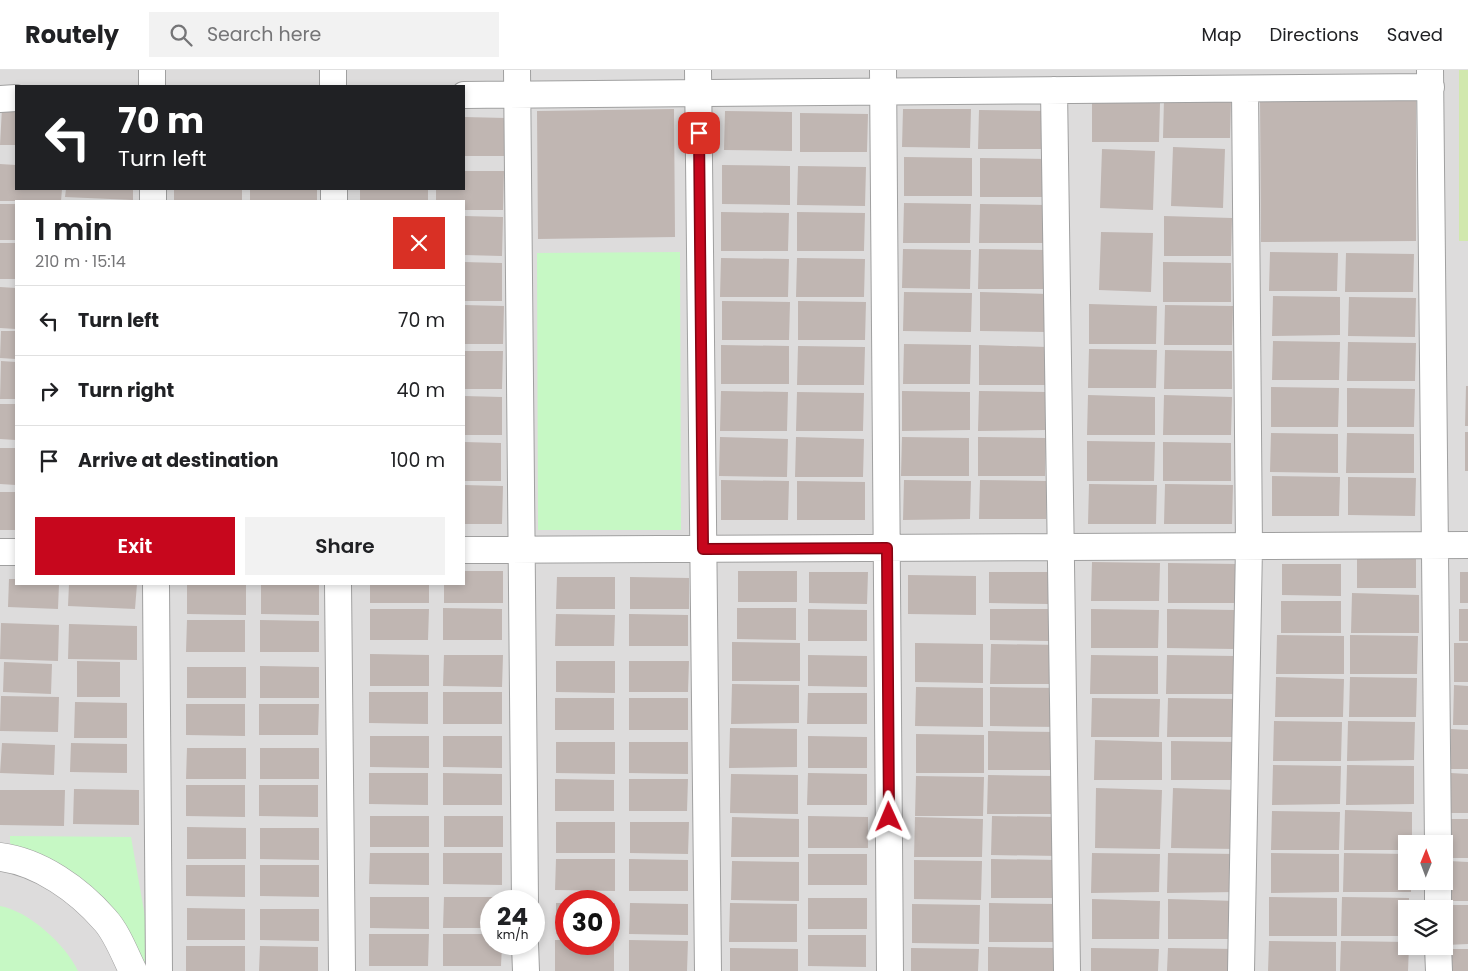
<!DOCTYPE html>
<meta charset="utf-8">
<style>
:root{--surface:#fff;--page:#f2f2f2;--text:#202124;--muted:#757577;--line:#e0e0e0;--accent:#c7071d}
body{margin:0;font-family:Poppins,sans-serif;background:var(--page);color:var(--text);height:100vh;display:flex;flex-direction:column;font-size:19px;white-space:nowrap}
*{box-sizing:border-box;margin:0}
p{font-size:16px;color:var(--muted)}
.icon{flex:none;width:28px;height:28px;fill:none;stroke:currentColor;stroke-width:2;stroke-linecap:round;stroke-linejoin:round}
.map{position:relative;flex:1;overflow:hidden}
.sheet{position:absolute;left:15px;top:130px;width:450px;height:385px;display:flex;flex-direction:column;background:var(--surface);border-radius:0px;box-shadow:0 2px 8px #0003}
.sheet>*{flex:none}
.hud{position:absolute;left:15px;top:15px;width:450px;height:105px;border-radius:0px;box-shadow:0 2px 8px #0003;background:#202124;color:#fff;overflow:hidden}
.needle{width:32px;rotate:1deg}
.buttons{position:absolute;left:1398px;top:765px;display:grid;gap:10px}
.buttons a{display:grid;place-items:center;width:55px;height:55px;border-radius:0px;background:var(--surface);box-shadow:0 2px 8px #0003;font-size:25px}
.speed{position:absolute;left:480px;top:820px;display:flex;gap:10px;font-size:25px;font-weight:700;text-align:center}
.speed>*{display:grid;place-content:center;width:65px;height:65px;border-radius:50%;background:var(--surface);box-shadow:0 2px 8px #0003;line-height:1}
.speed small{font-size:12px;font-weight:400}
.speed .limit{border:8px solid #d22;background:#fff;color:#111}
.pin{position:absolute;display:grid;place-items:center;width:42px;height:42px;color:#fff;margin:-21px;border-radius:10px;box-shadow:0 2px 8px #0006}
.me{position:absolute;width:55px;margin:-28px;rotate:359deg;stroke-linejoin:round;filter:drop-shadow(0 0 4px #0008)}
.turn{display:flex;align-items:center;gap:18px;height:105px;padding:0 20px;font-size:22px}
.turn .icon{width:65px;height:65px;stroke-width:2.5}
.turn b{display:block;font-size:35px;line-height:42px}
.round{display:grid;place-items:center;flex:none;width:52px;height:52px;border-radius:0px;background:var(--page)}
.head{display:flex;align-items:center;justify-content:space-between;height:85px;padding:0 20px}
h1{font-size:30px;font-weight:600;line-height:38px}
.button{display:flex;gap:10px;margin-top:auto;padding:10px 20px}
.button a{flex:1;height:58px;border-radius:0px;background:var(--accent);color:#fff;font-size:20px;font-weight:600;line-height:58px;text-align:center}
.button a+a{background:var(--page);color:var(--text)}
ul{padding:0;list-style:none}
li{display:flex;align-items:center;gap:15px;height:70px;padding:0 20px;border-top:1px solid var(--line)}
li div{flex:1}
li b{display:block;font-size:19px}
li em{font-style:normal}
header{display:flex;align-items:center;gap:30px;box-sizing:border-box;height:70px;padding:0 25px;background:var(--surface);border-bottom:1px solid var(--line)}
header strong{font-size:24px}
nav{display:flex;gap:28px;margin-inline-start:auto;font-size:18px}
.search{width:350px;height:45px;background:var(--page);display:flex;align-items:center;gap:12px;box-sizing:border-box;padding:0 18px;border-radius:0px;color:var(--muted);font-size:19px}
.map>svg:first-child{display:block}
.residential{fill:#dddcdc;fill-rule:evenodd}
.grass{fill:#d1e8ad}
.park{fill:#c6f8c4}
.building{fill:#c0b6b2}
.lines{fill:none;stroke-linecap:round;stroke-linejoin:round}
.minor-casing{stroke:#a0a0a0;stroke-width:28}
.tertiary-casing{stroke:#a0a0a0;stroke-width:29}
.minor{stroke:#fff;stroke-width:26}
.tertiary{stroke:#fff;stroke-width:28}
.route-casing{stroke:#810513;stroke-width:12}
.route{stroke:#c7071d;stroke-width:9}
</style>
<header>
<strong>Routely</strong>
<div class="search"><svg class="icon" aria-label="search" viewBox="0 0 24 24"><circle cx="10" cy="10" r="6"/><path d="M15 15l6 6"/></svg>Search here</div>
<nav><a>Map</a><a>Directions</a><a>Saved</a></nav>
</header>
<div class="map">
<svg width="1468" height="901" viewBox="0 0 1468 901">
<rect width="100%" height="100%" fill="#efebe5"/>
<path class="residential" d="M0 0H1459V171H1468V901H0ZM16 16H464V119H16ZM16 131H464V514H16ZM1406 774H1444V811H1406ZM491 831H534V874H491ZM566 831H609V874H566ZM1406 839H1444V876H1406Z"/>
<path class="grass" d="M1459 0H1468V171H1459Z"/>
<path class="park" d="M680 182 681 460H538L537 183Z
M10 766 131 767 153 892 147 896 141 893 10 773Z
M0 836C29 841 66 875 78 901H0Z"/>
<path class="building" d="M1260 28H1416V171L1261 172Z
M1164 29 1231 30 1230 68H1163Z
M1092 32 1160 33 1159 72H1092Z
M2 38H16V75H0Z
M674 39 675 167 538 169 537 41Z
M903 39H971L970 78 902 77Z
M979 40 1047 41 1046 79H978Z
M725 41 792 42V81L724 80Z
M800 43 868 44 867 82H800Z
M464 47 506 48 505 86H464Z
M1173 77 1225 79 1223 138 1171 136Z
M1102 79 1155 81 1153 140 1100 138Z
M904 87 972 88V126H904Z
M980 88 1048 89 1047 127H980Z
M0 94 16 95V119H62L61 131H0Z
M722 95 790 96V135L722 134Z
M798 96 866 97 865 136 797 135Z
M464 101H504L503 140H464V131H436V119H464Z
M66 119H133V130L65 127Z
M174 119H242V131H174Z
M250 119H317V131H250Z
M360 119H428V131H360Z
M904 133 971 134 970 173H903Z
M0 134H16V170H0Z
M980 134 1047 135 1046 173H979Z
M721 142 789 143 788 181H721Z
M797 142 865 143 864 181H797Z
M464 146 503 147 502 186 464 185Z
M1164 146 1232 148 1231 186H1164Z
M1101 162 1153 163 1151 222 1099 220Z
M0 173H16V209H0Z
M903 179 971 180 970 219 902 218Z
M979 179 1047 180 1046 219H978Z
M1270 182 1338 183 1337 221H1269Z
M1346 183 1414 184 1413 222H1345Z
M721 188 789 189 788 227H720Z
M797 188 865 189 864 227H796Z
M464 192 502 193V231H464Z
M1163 192 1231 193V232H1163Z
M0 217 16 218V259L0 258Z
M904 222 972 223 971 262 903 261Z
M980 222 1048 224 1047 262 980 261Z
M1273 226 1340 227V265L1272 266Z
M1349 227 1416 228 1415 267 1348 266Z
M722 231 790 232 789 270H722Z
M798 231 866 232 865 270H798Z
M1089 234 1157 236 1156 274H1089Z
M464 235 504 236 503 274H464Z
M1165 235 1233 236 1232 275H1164Z
M1 261H16V289L0 288Z
M1273 271 1340 272 1339 310H1272Z
M1348 272 1416 273 1415 311H1347Z
M904 274 971 275 970 314H903Z
M721 275 789 276V314H721Z
M979 275 1047 277V315H979Z
M798 276 865 277 864 315H797Z
M1089 279 1157 280 1156 318H1088Z
M1165 280 1232 281V319H1164Z
M464 281H503L502 319H464Z
M1 291 16 292V329H0Z
M1466 316H1468V356H1465Z
M1271 317 1339 318 1338 357H1271Z
M1347 318 1415 319 1414 357H1347Z
M721 321 788 322 787 361H720Z
M902 321 970 322V360L902 361Z
M979 321 1046 322V360L978 361Z
M797 322 864 323 863 361H796Z
M1088 325 1155 327V365H1087Z
M1164 325 1232 327 1231 365H1163Z
M464 326 502 327V365H464Z
M0 334H16V370L0 369Z
M1465 362H1468V401H1465Z
M1271 363 1338 364V403L1270 402Z
M1347 363 1414 364V403H1346Z
M720 367 788 369 787 407 719 406Z
M796 367 864 369 863 407H795Z
M902 367 969 368V406H901Z
M978 367 1046 368 1045 406H978Z
M1087 371 1155 372 1154 411H1087Z
M464 372 501 373V411H464Z
M1163 372 1231 373V411H1163Z
M0 378H16V415L0 414Z
M1272 406 1340 407 1339 446H1272Z
M1348 407 1416 408 1415 446 1348 445Z
M721 410 789 411 788 450H721Z
M904 410 971 411 970 449 903 450Z
M980 410 1047 411 1046 449H979Z
M797 411 865 412V450H797Z
M1089 414 1157 415 1156 454H1088Z
M1165 414 1233 415 1232 454H1164Z
M464 415 503 416 502 454H464Z
M0 422H16V460H0Z
M1357 486 1416 487V518H1357Z
M1092 492 1160 493 1159 531H1091Z
M1168 493 1236 494 1235 533H1168Z
M1282 494H1341V526L1282 525Z
M464 501H503V533H444V514H464Z
M738 501H797V532H738Z
M809 502H868L867 534 809 533Z
M989 502H1048V534L989 533Z
M1460 502H1468V533H1460Z
M908 505 976 506V545L908 544Z
M557 507H615V539H556Z
M630 507 689 508V539H630Z
M9 509H16V514H59L58 539 8 537Z
M69 514H137L135 539 68 536Z
M187 514H246V545L187 544Z
M261 514H319V545L261 544Z
M370 514H429V533H370Z
M1352 523 1419 525V563H1351Z
M1281 531H1341V563H1281Z
M443 538 502 539V570H443Z
M737 538H796V570L737 569Z
M370 539H429L428 570H370Z
M808 539 867 540V571H808Z
M990 539H1049V571L990 570Z
M1091 539 1159 540 1158 578H1091Z
M1167 539 1235 540 1234 579 1167 578Z
M1459 539H1468V571H1459Z
M556 544 615 545 614 576H555Z
M629 544 688 545V576H629Z
M187 550H245V582H186Z
M260 550 319 551V582H260Z
M1 553 59 555 58 591 0 589Z
M69 554 137 556V590L68 589Z
M1277 565 1344 566V604H1276Z
M1350 565 1418 566 1417 604H1350Z
M732 572 800 573V611H732Z
M915 573 983 574V613L915 612Z
M1454 573H1468V612H1454Z
M991 574 1059 575 1058 614H990Z
M370 584 429 585V616H370Z
M444 585H503L502 617 443 616Z
M808 585 867 586V617L808 616Z
M1091 585 1158 586V624H1090Z
M1167 585 1234 586V624H1166Z
M77 591 120 592V627H77Z
M556 591H615V623L556 622Z
M629 591H689L688 622H629Z
M4 592 52 594 51 624 3 622Z
M260 596 319 597V628H260Z
M187 597H246V628H187Z
M1276 607 1344 609 1343 647H1275Z
M1350 607 1417 608 1416 647H1349Z
M732 614 799 615V653L731 654Z
M1454 615 1468 616V655H1453Z
M916 617 983 618V657L915 656Z
M990 617 1058 618V657L990 656Z
M369 622H428V654L369 653Z
M443 622H502V654H443Z
M808 623H867V654H807Z
M1 626 59 627 58 662 0 661Z
M555 628H614V660H555Z
M629 628H688V660H629Z
M1092 628 1160 629 1159 667H1091Z
M1168 628 1236 629 1235 667H1167Z
M75 632 127 633V668H74Z
M186 634H245V666L186 665Z
M259 634H319L318 665H259Z
M1274 651 1342 652 1341 691H1273Z
M1348 651 1415 652 1414 690 1347 691Z
M730 658 797 659V697L729 698Z
M1451 659 1468 660V699H1451Z
M988 661 1056 662 1055 700H988Z
M916 664 984 665V703H916Z
M370 666H429V698L370 697Z
M443 666H502V698L443 697Z
M808 666 867 667V698H808Z
M1095 670 1162 672V710H1094Z
M1171 671 1239 672 1238 710H1171Z
M556 672H615V704L556 703Z
M629 672H688V704L629 703Z
M2 673 55 675 54 705 0 703Z
M71 673 127 674V703L70 702Z
M187 678H246V709H186Z
M260 678H319V709H260Z
M1273 695 1341 696 1340 734 1272 735Z
M1347 695 1414 696V734L1346 735Z
M369 703H428V735L369 734Z
M443 703 502 704V735H443Z
M808 703 867 704V735H807Z
M1451 703 1468 704V743H1450Z
M731 704 798 705V744L730 743Z
M988 705 1055 706 1054 744H987Z
M916 706 984 707 983 746H915Z
M555 709 614 710V741H555Z
M629 709H688L687 741H629Z
M186 715H245V747L186 746Z
M259 715H318V747L259 746Z
M1096 718 1162 720 1160 779 1095 778Z
M1173 718 1238 720 1236 779 1171 778Z
M74 719 139 720V755L73 754Z
M0 720H65L64 756 0 755Z
M1345 740 1412 742V774H1406V780H1344Z
M1272 741 1340 742 1339 780H1271Z
M370 746H429V777H370Z
M444 746H503V777H444Z
M808 746 868 747V778H808Z
M992 746 1060 747 1059 786 991 785Z
M732 747 799 749V787H731Z
M915 747 983 749 982 787H914Z
M1450 749H1468V788H1449Z
M556 752H615V783H556Z
M630 752H689L688 784 630 783Z
M187 757 246 758V789H187Z
M260 758H319V790L260 789Z
M370 783H429V815L369 814Z
M443 783H502V815L443 814Z
M1092 783 1160 784 1159 822 1091 823Z
M1168 783 1236 784 1235 822 1167 823Z
M1271 783 1339 784V822L1271 823Z
M1344 783 1406 784V811H1411V822H1343Z
M808 784H867V815H808Z
M556 789H615V821L555 820Z
M629 789 688 790V821H629Z
M991 789 1059 790 1058 828H991Z
M914 790 982 791 981 830 914 829Z
M732 791 799 792V831L731 830Z
M1449 791 1468 792V831H1448Z
M186 795H245V827L186 826Z
M260 795H319V827L260 826Z
M370 827H429V859L370 858Z
M444 827H503V831H491V858H443Z
M1269 827 1337 828V866H1269Z
M1342 827 1409 828V839H1406V866H1341Z
M808 828H867V859H808Z
M1092 829 1160 831 1159 869H1092Z
M1168 829 1236 831 1235 869H1168Z
M556 833H566V865L556 864Z
M609 833H615V865H609Z
M630 833 688 834V865L629 864Z
M730 833 797 834V872H729Z
M989 833 1057 834 1056 872H989Z
M912 834 980 835 979 874 912 873Z
M1447 835H1468V874L1446 875Z
M187 838 245 839V870H187Z
M260 839H319V871L260 870Z
M369 864H429L428 896H369Z
M443 864H491V874H502L501 896H443Z
M808 865H866V897L808 896Z
M555 870H566V874H609V870H614V901H555Z
M629 870 688 871 687 901H629Z
M1269 871 1336 872V901H1268Z
M1341 871 1406 872V876H1409L1408 901H1340Z
M186 876H245V901H186Z
M260 876 318 877V901H259Z
M988 877 1056 878V901H988Z
M730 878 798 879V901H730Z
M911 878 979 879 978 901H911Z
M1091 878 1159 879 1158 901H1091Z
M1168 878 1235 879V901H1167Z
M1446 879H1468V901H1446Z"/>
<g class="lines">
<g class="minor-casing">
<path id="minor" d="M152 0V16
M333 0V16
M517 0 525 831
M698 0 708 901
M883 0 890 901
M1430 0 1438 774
M1054 20 1067 901
M464 25 1431 17
M0 29 16 28
M153 119V131
M334 119V131
M464 480 1468 475
M0 482H16
M156 514 159 901
M338 514 342 901
M1438 811V839
M525 874 526 901
M1438 876 1439 901
M1241 901 1249 477 1245 19"/>
</g>
<g class="tertiary-casing">
<path id="tertiary" d="M0 787C40 792 79 820 105 850 117 863 125 885 133 901"/>
</g>
<use href="#minor" class="minor"/>
<use href="#tertiary" class="tertiary"/>
</g>
<g class="lines">
<g class="route-casing">
<path id="route" d="M699 63 703 479 887 478 889 747"/>
</g>
<use href="#route" class="route"/>
</g>
</svg>
<div class="buttons">
<a><svg class="needle" viewBox="-14 -14 28 28"><path d="M0-13l5 13h-10z" fill="#e53935"/><path d="M0 13l5-13h-10z" fill="#757577"/></svg></a>
<a><svg class="icon" aria-label="layers" viewBox="0 0 24 24"><path d="M12 4l9 5-9 5-9-5zM3 14l9 5 9-5"/></svg></a>
</div>
<div class="speed"><div>24<small>km/h</small></div><div class="limit">30</div></div>
<div class="pin" style="left:699px;top:63px;background:#d93025"><svg class="icon" aria-label="arrive" viewBox="0 0 24 24"><path d="M6 21V4h12l-3 4 3 4H6"/></svg></div>
<svg class="me" style="left:889px;top:747px" viewBox="-20 -20 40 40"><path d="M0-17L14 15 0 8-14 15z" fill="#c7071d" stroke="#fff" stroke-width="4"/></svg>
<div class="hud">
<div class="turn"><svg class="icon" aria-label="left" viewBox="0 0 24 24"><path d="M17 20v-9H6M10 6l-5 5 5 5"/></svg><div><b>70 m</b>Turn left</div></div>
</div>
<section class="sheet">
<div class="head"><div><h1>1 min</h1><p>210 m · 15:14</p></div><a class="round" style="background:#d93025;color:#fff"><svg class="icon" aria-label="close" viewBox="0 0 24 24"><path d="M6 6l12 12M18 6L6 18"/></svg></a></div>
<ul>
<li><svg class="icon" aria-label="left" viewBox="0 0 24 24"><path d="M17 20v-9H6M10 6l-5 5 5 5"/></svg><div><b>Turn left</b></div><em>70 m</em></li>
<li><svg class="icon" aria-label="right" viewBox="0 0 24 24"><path d="M7 20v-9h11M14 6l5 5-5 5"/></svg><div><b>Turn right</b></div><em>40 m</em></li>
<li><svg class="icon" aria-label="arrive" viewBox="0 0 24 24"><path d="M6 21V4h12l-3 4 3 4H6"/></svg><div><b>Arrive at destination</b></div><em>100 m</em></li>
</ul>
<div class="button"><a>Exit</a><a>Share</a></div>
</section>
</div>
